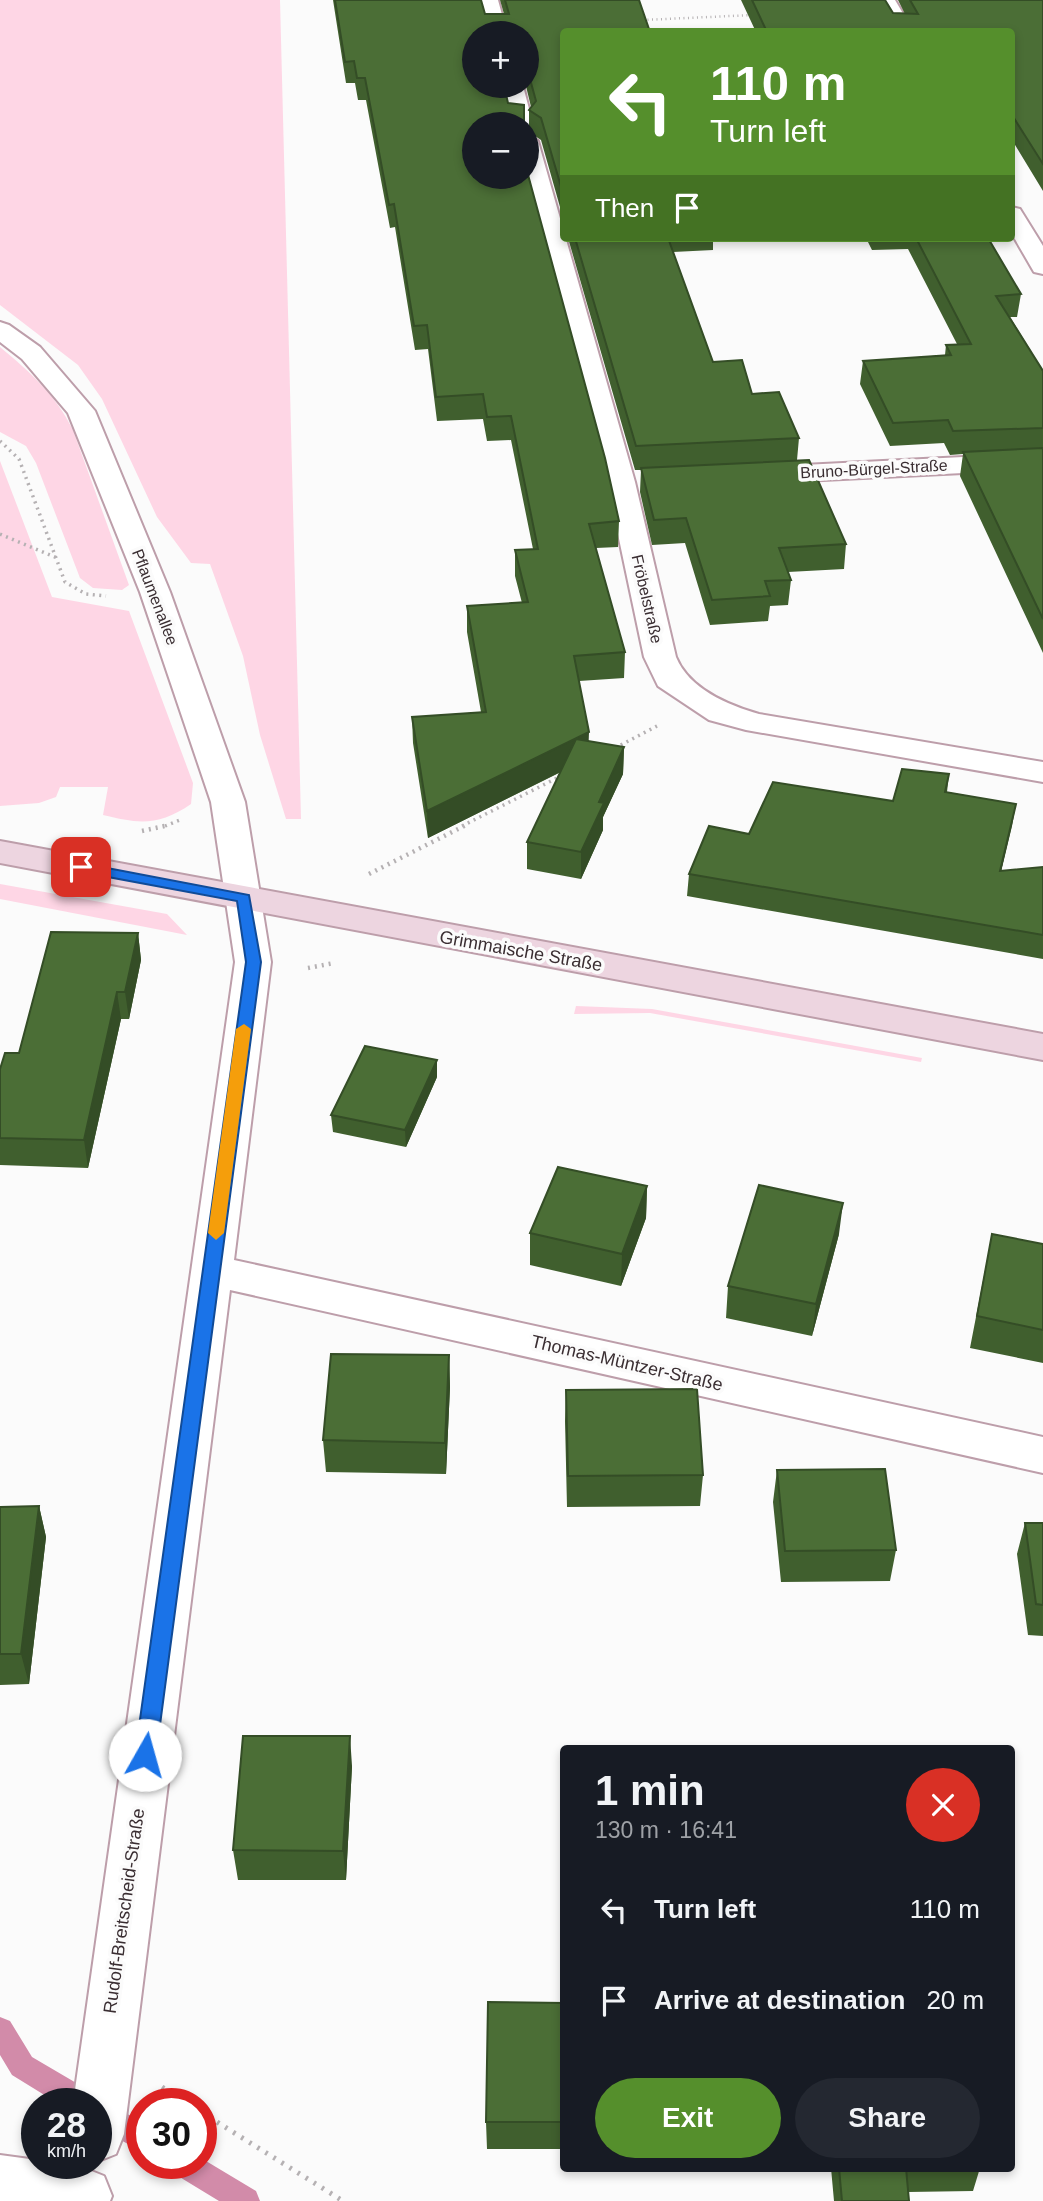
<!DOCTYPE html>
<meta charset="utf-8">
<style>
:root{--surface:#171b24;--page:#242831;--text:#f1f3f6;--muted:#9ea1a6;--accent:#558f2c}
body{margin:0;font-family:Arial,sans-serif;background:var(--page);color:var(--text);height:100vh;display:flex;flex-direction:column;font-size:26px;white-space:nowrap}
*{box-sizing:border-box;margin:0}
p{font-size:23px;color:var(--muted)}
.icon{flex:none;width:38px;height:38px;fill:none;stroke:currentColor;stroke-width:2;stroke-linecap:round;stroke-linejoin:round}
.map{position:relative;flex:1;overflow:hidden}
.drawer{position:absolute;left:560px;top:1745px;width:455px;height:427px;display:flex;flex-direction:column;background:var(--surface);border-radius:7px;box-shadow:0 4px 10px #0003}
.drawer>*{flex:none}
.guide{position:absolute;left:560px;top:28px;width:455px;height:214px;border-radius:7px;box-shadow:0 4px 10px #0003;background:#558f2c;color:#fff;overflow:hidden}
.fabs{position:absolute;left:462px;top:21px;display:grid;gap:14px}
.fabs a{display:grid;place-items:center;width:77px;height:77px;border-radius:50%;background:var(--surface);box-shadow:0 4px 10px #0003;font-size:35px}
.speed{position:absolute;left:21px;top:2088px;display:flex;gap:14px;font-size:35px;font-weight:700;text-align:center}
.speed>*{display:grid;place-content:center;width:91px;height:91px;border-radius:50%;background:var(--surface);box-shadow:0 4px 10px #0003;line-height:1}
.speed small{font-size:18px;font-weight:400}
.speed .limit{border:10px solid #d22;background:#fff;color:#111}
.pin{position:absolute;display:grid;place-items:center;width:60px;height:60px;color:#fff;margin:-30px;border-radius:14px;box-shadow:0 4px 10px #0006}
.me{position:absolute;width:77px;margin:-38px;rotate:7deg;stroke-linejoin:round;filter:drop-shadow(0 0 5px #0008)}
.turn{display:flex;align-items:center;gap:24px;height:147px;padding:0 35px;font-size:32px}
.turn .icon{width:91px;height:91px;stroke-width:2.5}
.turn b{display:block;font-size:49px;line-height:60px}
.then{display:flex;align-items:center;height:66px;padding:0 35px;background:#0003;gap:14px;font-size:26px}
.round{display:grid;place-items:center;flex:none;width:74px;height:74px;border-radius:37px;background:var(--page)}
.summary{display:flex;align-items:center;justify-content:space-between;height:119px;padding:0 35px}
h1{font-size:42px;font-weight:700;line-height:52px}
.action{display:flex;gap:14px;margin-top:auto;padding:14px 35px}
.action a{flex:1;height:80px;border-radius:42px;background:var(--accent);color:#fff;font-size:28px;font-weight:700;line-height:80px;text-align:center}
.action a+a{background:var(--page);color:var(--text)}
ul{padding:0;list-style:none}
li{display:flex;align-items:center;gap:21px;height:91px;padding:0 35px}
li div{flex:1}
li b{display:block;font-size:26px}
li em{font-style:normal}
.map>svg:first-child{display:block}
.green{fill:#fed6e5}
.lines{fill:none;stroke-linecap:round;stroke-linejoin:round}
.stream{fill:#d28ba9;fill-rule:evenodd}
.street-casing{stroke:#bd9eaa;stroke-width:4}
.secondary-casing{stroke:#bd9eaa;stroke-width:4}
.path-far3{stroke:#b5b1b3;stroke-width:2.5;stroke-dasharray:1 3.5;stroke-linecap:butt}
.path-far2{stroke:#b5b1b3;stroke-width:3.5;stroke-dasharray:2 4.5;stroke-linecap:butt}
.path-far1{stroke:#b5b1b3;stroke-width:4.5;stroke-dasharray:2 5;stroke-linecap:butt}
.path{stroke:#b5b1b3;stroke-width:5;stroke-dasharray:2.5 7;stroke-linecap:butt}
.street{fill:#fff;fill-rule:evenodd}
.secondary{fill:#edd5e0;fill-rule:evenodd}
.wall{fill:#405f2e}
.shaded-wall{fill:#344d26}
.building{fill:#4b6e36;stroke:#344d26;stroke-width:2}
.route{fill:#1a73e8;stroke:#114b97;stroke-width:2}
.slow{fill:#f59e0b}
.labels{text-anchor:middle;dominant-baseline:central;stroke-width:7;stroke-linejoin:round;paint-order:stroke}
.far-street-label{font-size:16px;fill:#3a2e32;stroke:#fbfbfb}
.street-label{font-size:18px;fill:#3a2e32;stroke:#fbfbfb}
</style>
<div class="map">
<svg width="1043" height="2201" viewBox="0 0 1043 2201">
<rect width="100%" height="100%" fill="#fbfbfb"/>
<path class="green" d="M0 0H280L301 819H286L260 735 243 656 210 564 191 563 157 517 102 399 78 365 0 305Z
M0 347C30 372 55 394 73 430L129 585 122 590 93 588 80 578 36 463 26 446 0 432Z
M0 461 52 597 129 611 193 783 191 804C159 826 139 824 103 815L108 787H60L56 797 39 803 0 806Z
M0 884 167 914 187 935 0 899Z
M576 1006 652 1009 922 1058 921 1062 650 1013 574 1014Z"/>
<g class="lines">
<path class="stream" d="M0 2017 10 2021 32 2057 95 2094 99 2104 104 2101 142 2122V2152L96 2126V2104H59L12 2075 0 2055Z
M201 2158 256 2191 260 2201H219L173 2173 169 2163H201Z"/>
<g class="street-casing">
<path id="street" d="M478 0H498L507 33H487Z
M875 0H895L914 32H893Z
M501 86H523L533 124 530 129 527 130V124H511Z
M527 134 538 141 635 482 676 657C689 689 728 705 759 714L1043 762V782L746 730 709 720 658 686 644 657 607 482 525 177Z
M1012 207 1020 209 1043 246V274L1034 272 1012 234Z
M0 322 9 325 40 347 95 411 170 592 245 802 271 962 234 1260 1043 1437V1473L230 1290 124 2134 116 2154 96 2162V2104H73L235 962 211 802 140 592 68 413 22 359 0 342Z
M1043 453V469L763 483 753 481 749 475 753 469 763 467Z
M0 2155 37 2160V2163L84 2168 104 2176 112 2196 110 2201H0Z"/>
</g>
<g class="secondary-casing">
<path id="secondary" d="M0 841 1043 1034V1060L0 863Z"/>
</g>
<path class="path-far3" d="M643 20 753 15"/>
<path class="path-far2" d="M0 441 19 459 65 582 86 594 106 596
M0 534 57 558
M615 748 657 726
M165 826 180 820
M462 826 561 776"/>
<path class="path-far1" d="M142 831 169 825
M369 874 466 825
M308 968 334 963"/>
<path class="path" d="M162 2087 188 2104
M201 2112 343 2201"/>
<use href="#street" class="street"/>
<use href="#secondary" class="secondary"/>
</g>
<path class="wall" d="M333 0H481L485 14H504L500 0H639L564 32V221L541 140 529 132V110L531 107 526 86H527V33H474V124L619 521 618 547 596 548 625 652 624 678 579 681 588 741 624 747 623 774 603 817V830L581 879 527 869V842L561 772 428 838 413 743 412 717 481 712 467 632V606L522 603 515 576V550L533 549 511 440 487 441 483 419 437 421 428 349 415 350 395 227 390 228 366 100H358L355 83H346Z
M741 0H885L893 13 905 14 898 0H1043V191L1012 140V32H756Z
M568 238H713V250L673 252 713 362 752 394 799 438 797 460 846 544 844 569 788 572 791 580 788 605 770 606 768 621 710 625 685 543 652 545 640 492 641 470H635Z
M866 238H988L1021 294 1017 317H1010L1043 371V653L960 476 963 454 950 455 944 443 890 446 860 384 863 361 945 355 946 345 957 344 908 249 872 250Z
M949 774 947 792 1016 804 1001 871 1043 867V959L687 896 689 874 749 834 893 801Z
M138 933 141 960 129 1019H121L88 1168 0 1165V1069L19 1053Z
M437 1077 406 1147 333 1132 331 1115Z
M647 1186 646 1218 621 1286 530 1265V1233Z
M839 1234 812 1336 726 1318 728 1286Z
M992 1234 1043 1244V1363L970 1348Z
M449 1355 450 1387 446 1474 326 1472 323 1440Z
M566 1390 703 1475 700 1506 567 1507 565 1421Z
M777 1470 896 1550 890 1581 781 1582 773 1502Z
M39 1506 46 1537 29 1684 0 1685V1507Z
M1025 1523H1043V1636L1028 1635 1017 1554Z
M352 1766 346 1880H238L233 1850Z
M564 2003V2149H487L486 2122Z
M831 2168H980L973 2191 908 2192 909 2201H834Z"/>
<path class="shaded-wall" d="M589 732 588 758 428 838 427 811Z
M624 747 623 774 603 817V830L581 879V852L599 802Z
M1016 804 1012 826 996 893 1000 871Z
M138 933 141 960 129 1019 125 992Z
M117 992 121 1019 88 1168 84 1140Z
M437 1060V1077L406 1147 405 1130Z
M647 1186 646 1218 621 1286 622 1254Z
M843 1203 839 1234 812 1336 816 1304Z
M449 1355 450 1387 446 1474 445 1443Z
M39 1506 46 1537 29 1684 21 1654Z
M350 1736 352 1766 346 1880 343 1851Z"/>
<path class="building" d="M335 0H481L485 14H509L505 0H639L650 32H564V197L541 118 529 110 536 101 527 68V33H474V86H504L508 103 524 105V124H474V177H527V171L605 458 619 521 589 524 625 652 574 656 589 732 427 811 412 717 486 712 467 606 528 602 515 550 538 549 511 416 487 417 483 394 436 397 427 325 414 326 394 204 389 205 365 78H357L354 61 345 62Z
M752 0H885L893 13 918 14 910 0H1043V164L1012 115V32H767Z
M575 238H668L713 362 742 360 752 394 779 392 799 438 636 446Z
M916 238H988L1021 294 996 296 1043 371V428L953 431 948 420 893 423 863 361 951 355 946 345 971 344Z
M1043 448V619L963 452Z
M809 460 846 544 779 548 791 580 765 581 770 596 712 600 686 518 654 520 641 468Z
M576 739 624 747 599 802 604 803 581 852 527 842Z
M902 769 949 774 945 792 1016 804 1000 871 1043 867V935L689 874 709 826 749 834 773 782 893 801Z
M51 932 138 933 125 992H117L84 1140 0 1138V1069L5 1053H19Z
M365 1046 437 1060 405 1130 331 1115Z
M558 1167 647 1186 622 1254 530 1233Z
M759 1185 843 1203 816 1304 728 1286Z
M992 1234 1043 1244V1330L977 1316Z
M331 1354 449 1355 445 1443 323 1440Z
M697 1389 703 1475 568 1476 566 1390Z
M885 1469 896 1550 785 1551 777 1470Z
M39 1506 21 1654H0V1507Z
M1025 1523H1043V1605L1036 1604Z
M243 1736H350L343 1851 233 1850Z
M488 2002 564 2003V2122H486Z
M839 2168H906L909 2201H842Z"/>
<path class="route" d="M81 863 249 895 261 962 156 1755 153 1761 145 1764 138 1761 135 1755 246 962 237 901 76 871 74 867Z"/>
<path class="slow" d="M244 1024 251 1029 224 1233 216 1240 208 1233 236 1029Z"/>
<g class="labels">
<g class="far-street-label">
<text transform="translate(874 469) rotate(-3)">Bruno-Bürgel-Straße</text>
<text transform="translate(155 597) rotate(69)">Pflaumenallee</text>
<text transform="translate(647 599) rotate(77)">Fröbelstraße</text>
</g>
<g class="street-label">
<text transform="translate(521 951) rotate(10)">Grimmaische Straße</text>
<text transform="translate(627 1363) rotate(13)">Thomas-Müntzer-Straße</text>
<text transform="translate(124 1911) rotate(-82)">Rudolf-Breitscheid-Straße</text>
</g>
</g>
</svg>
<div class="fabs">
<a>+</a>
<a>−</a>
</div>
<div class="speed"><div>28<small>km/h</small></div><div class="limit">30</div></div>
<div class="pin" style="left:81px;top:867px;background:#d93025"><svg class="icon" aria-label="arrive" viewBox="0 0 24 24"><path d="M6 21V4h12l-3 4 3 4H6"/></svg></div>
<svg class="me" style="left:145px;top:1755px" viewBox="-20 -20 40 40"><circle r="19" fill="#fff"/><path d="M0-13L10 11 0 6-10 11z" fill="#1a73e8"/></svg>
<div class="guide">
<div class="turn"><svg class="icon" aria-label="left" viewBox="0 0 24 24"><path d="M17 20v-9H6M10 6l-5 5 5 5"/></svg><div><b>110 m</b>Turn left</div></div>
<div class="then">Then<svg class="icon" aria-label="arrive" viewBox="0 0 24 24"><path d="M6 21V4h12l-3 4 3 4H6"/></svg></div>
</div>
<section class="drawer">
<div class="summary"><div><h1>1 min</h1><p>130 m · 16:41</p></div><a class="round" style="background:#d93025;color:#fff"><svg class="icon" aria-label="close" viewBox="0 0 24 24"><path d="M6 6l12 12M18 6L6 18"/></svg></a></div>
<ul>
<li><svg class="icon" aria-label="left" viewBox="0 0 24 24"><path d="M17 20v-9H6M10 6l-5 5 5 5"/></svg><div><b>Turn left</b></div><em>110 m</em></li>
<li><svg class="icon" aria-label="arrive" viewBox="0 0 24 24"><path d="M6 21V4h12l-3 4 3 4H6"/></svg><div><b>Arrive at destination</b></div><em>20 m</em></li>
</ul>
<div class="action"><a>Exit</a><a>Share</a></div>
</section>
</div>
